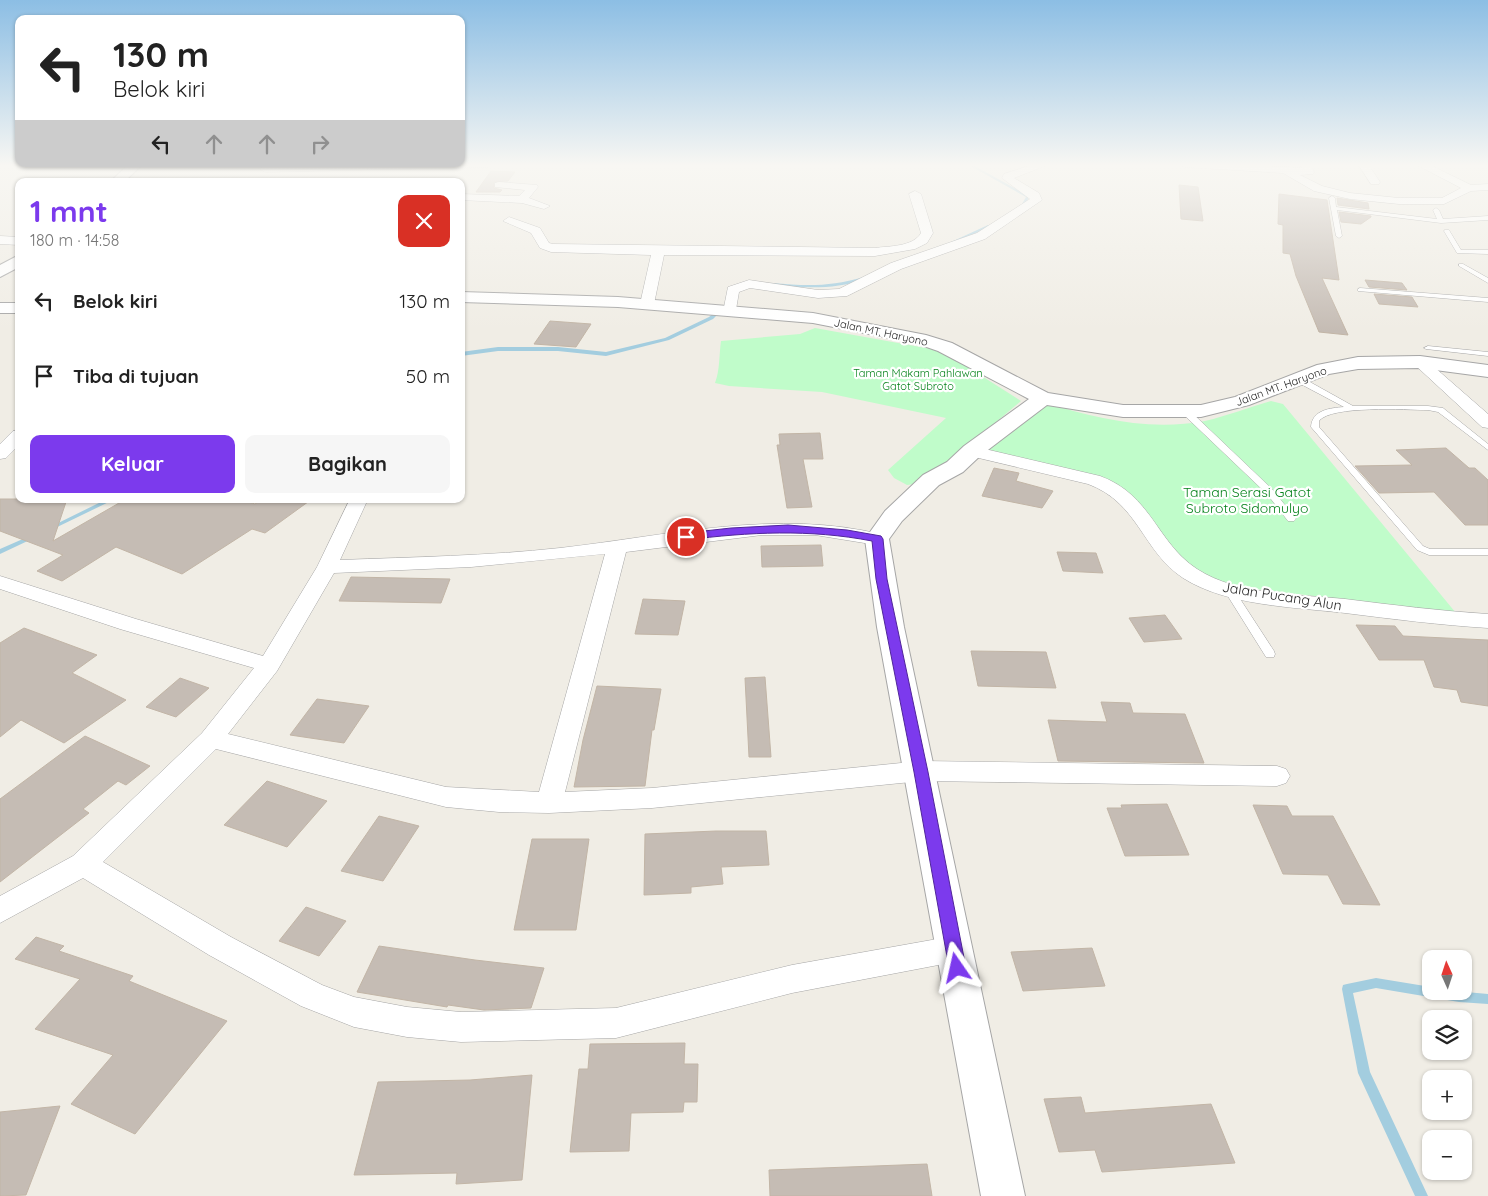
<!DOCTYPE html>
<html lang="id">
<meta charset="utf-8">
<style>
:root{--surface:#fff;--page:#f6f6f6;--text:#222;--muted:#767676;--accent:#7c3aed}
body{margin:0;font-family:Quicksand,sans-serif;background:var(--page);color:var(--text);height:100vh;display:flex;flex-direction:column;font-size:19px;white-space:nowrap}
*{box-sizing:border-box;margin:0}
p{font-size:16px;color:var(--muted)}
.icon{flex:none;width:28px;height:28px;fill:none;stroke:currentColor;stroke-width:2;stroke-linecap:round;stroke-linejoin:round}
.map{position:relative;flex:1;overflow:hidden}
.sheet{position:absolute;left:15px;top:178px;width:450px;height:325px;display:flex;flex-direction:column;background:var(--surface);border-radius:10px;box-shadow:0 1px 4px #0004}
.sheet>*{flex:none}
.banner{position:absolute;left:15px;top:15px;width:450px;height:152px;border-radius:10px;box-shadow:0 1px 4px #0004;background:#fff;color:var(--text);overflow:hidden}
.needle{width:32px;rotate:357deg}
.fabs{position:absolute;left:1422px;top:950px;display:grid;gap:10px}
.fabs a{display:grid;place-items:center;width:50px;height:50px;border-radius:10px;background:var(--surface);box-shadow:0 1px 4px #0004;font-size:25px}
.pin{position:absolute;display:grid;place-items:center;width:42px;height:42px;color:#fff;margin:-21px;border:2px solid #fff;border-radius:50%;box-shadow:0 1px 5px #0007}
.me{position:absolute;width:55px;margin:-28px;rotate:349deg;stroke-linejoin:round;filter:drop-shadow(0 0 4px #0008)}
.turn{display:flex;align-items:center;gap:18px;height:105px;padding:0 15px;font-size:22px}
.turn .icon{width:65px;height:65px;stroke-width:2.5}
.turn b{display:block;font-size:35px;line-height:42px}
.lanes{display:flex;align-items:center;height:48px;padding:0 15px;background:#0003;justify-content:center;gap:25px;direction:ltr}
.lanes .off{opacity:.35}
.round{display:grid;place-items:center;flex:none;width:52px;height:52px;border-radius:10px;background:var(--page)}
.overview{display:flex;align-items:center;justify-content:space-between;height:85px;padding:0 15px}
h1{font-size:30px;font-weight:700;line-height:38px;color:var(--accent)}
.cta{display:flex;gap:10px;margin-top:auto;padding:10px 15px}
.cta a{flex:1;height:58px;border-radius:10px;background:var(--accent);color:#fff;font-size:20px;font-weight:700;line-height:58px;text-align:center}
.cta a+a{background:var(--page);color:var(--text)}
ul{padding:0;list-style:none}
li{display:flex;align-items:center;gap:15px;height:75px;padding:0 15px}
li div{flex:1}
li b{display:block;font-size:19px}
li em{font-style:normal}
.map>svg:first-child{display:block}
.park{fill:#c0fcca}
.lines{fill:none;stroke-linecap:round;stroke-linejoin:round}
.stream{fill:#a3cddf;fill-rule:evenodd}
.building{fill:#c5bcb4;stroke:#c2b5a6}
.service-casing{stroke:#a6a6a6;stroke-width:1}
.minor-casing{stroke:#a6a6a6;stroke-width:1}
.tertiary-casing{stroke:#a6a6a6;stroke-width:2}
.service{fill:#fff;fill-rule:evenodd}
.minor{fill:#fff;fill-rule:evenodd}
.tertiary{fill:#fff;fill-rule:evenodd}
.route{fill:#7c3aed;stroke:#51269a}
.labels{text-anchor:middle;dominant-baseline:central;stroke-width:4.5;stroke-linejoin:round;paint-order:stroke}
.far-street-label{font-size:11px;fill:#1f1f1f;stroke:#fff}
.far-park-label{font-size:11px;fill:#07831c;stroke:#fff}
.park-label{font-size:14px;fill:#07831c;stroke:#fff}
.street-label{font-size:14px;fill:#1f1f1f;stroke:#fff}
</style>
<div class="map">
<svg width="1488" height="1196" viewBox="0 0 1488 1196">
<rect width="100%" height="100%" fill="#f0ede5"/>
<path class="park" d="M815 328 937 350 955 359 1021 401 948 463 922 483 907 485 894 478 888 470 946 418 822 392 729 386 715 383C720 370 719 355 721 341L800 334Z
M1271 401 1283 404 1456 613 1238 587 1198 575 1092 477 977 452 1044 402C1096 419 1150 431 1205 421 1227 416 1249 407 1271 401Z"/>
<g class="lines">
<path class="stream" d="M967 164H971L1029 196 1026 205 1021 209 1018 208 1022 204 1026 197Z
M1032 164H1037L1021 170 1018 169Z
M988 225 991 226 955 243 951 242Z
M864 277H866V279C833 290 806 288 772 285L770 284 772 283C807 286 829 287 864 277Z
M719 308 723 309 713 319 669 340 606 356 558 351H498L461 356V352L498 347H558L606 352 665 338 709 317Z
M107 499H115L51 530 49 531 46 529Z
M32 535 35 537 34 538 0 554V549Z
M1376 978 1431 987V991H1455L1488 994V1004L1459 1002 1376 988 1353 993 1370 1072 1428 1196H1415L1358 1073 1342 989 1343 985 1347 984Z"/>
</g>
<path class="building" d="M491 171 515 172 508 181 494 182V188L502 190 500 192H476Z
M1179 185 1198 187 1203 221 1181 219Z
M1279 194 1327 200 1339 280 1322 278 1348 335 1319 332 1296 276 1290 254 1283 253V225L1278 224Z
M1337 198 1368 203 1369 209 1338 205Z
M1339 212 1371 216V217L1361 224 1341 222Z
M1365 280 1402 283 1407 290 1369 287Z
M1374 294 1412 297 1418 307 1379 304Z
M550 321 591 324 576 347 534 344Z
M820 433 823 459H803L812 507 787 508 777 445H780L779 434Z
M1446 448 1469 468H1475L1488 480V525H1465L1434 492 1379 493 1355 466 1412 465 1396 450Z
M994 468 1019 473 1016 481 1053 491 1042 508 982 496Z
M0 499H67L53 541 126 499H239L255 504 262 499H312L265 533 252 529 182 574 116 547 62 581 37 571 63 555 0 531Z
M821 545 823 566 762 567 761 546Z
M1057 552 1096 553 1103 573 1063 571Z
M351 577 450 579 441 603 339 601Z
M643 599 685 601 678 635 635 634Z
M1165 615 1182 639 1144 642 1129 618Z
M1356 625 1395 626 1403 636 1488 640V706L1461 702 1457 690 1434 687 1424 660H1379Z
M24 628 97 655 72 673 126 700 64 743 21 720 0 737V643Z
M971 651 1046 652 1056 688 978 686Z
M765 677 771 757H749L745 678Z
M180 678 209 688 176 717 146 707Z
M597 686 661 689 654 730H652L645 786 574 787 583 740Z
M317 699 369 706 344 743 290 735Z
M1101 702 1130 703 1133 713 1185 714 1204 763 1058 761 1048 720 1107 722Z
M85 736 150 766 126 785 118 781 83 809 89 813 0 882V799Z
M267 781 327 801 287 847 224 825Z
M1167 804 1189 855 1125 856 1107 808H1122L1121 805Z
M1253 805 1287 806 1292 816H1333L1380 905 1343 904 1328 875 1283 874Z
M379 816 419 826 383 881 341 871Z
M716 831H766L769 865 721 867 723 884 691 887V893L644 895 645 834Z
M532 839H589L576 930H514Z
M306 907 346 921 319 956 279 941Z
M36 937 64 946 59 951 133 976 129 981 227 1021 135 1134 71 1104 113 1055 35 1029 80 979 15 959Z
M379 946 475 960 544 968 531 1008 484 1010 448 1005 447 1007 357 992Z
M1092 948 1105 986 1023 991 1011 952Z
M685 1043 684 1064H698L697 1102H684L683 1112 631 1113 629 1151 570 1152 579 1069H588L590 1044Z
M532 1075 522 1180 456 1184 457 1173 354 1175 378 1082 470 1080Z
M1081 1097 1085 1113 1211 1104 1235 1163 1102 1172 1095 1150 1059 1152 1044 1099Z
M60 1106 26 1195 0 1196V1112Z
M927 1164 932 1196H770L769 1170Z"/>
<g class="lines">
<g class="service-casing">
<path id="service" d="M1332 196 1335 198 1336 207 1437 219 1433 210 1436 208 1439 210 1443 219 1488 216V220L1441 223 1337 210 1342 236 1339 238 1336 236 1329 198Z
M1445 230H1449L1461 250H1488V254L1457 253 1444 231Z
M1459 264H1463L1488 278V283L1459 266Z
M1360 288 1488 298V302L1358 291V289Z
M1428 346 1488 352V356L1426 349 1424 348Z
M1295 377H1301L1353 406H1428L1443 408 1488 444V450L1438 412 1428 410C1406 410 1331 405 1319 421V427L1423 546 1430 549H1488V555H1429L1417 550 1311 427C1312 410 1330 408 1344 407L1295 381Z
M1183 410H1189L1273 490 1296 519 1294 521H1288L1267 494 1183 414Z
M1229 587 1233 588 1274 651 1275 654 1274 657H1266L1224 590Z"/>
</g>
<g class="minor-casing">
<path id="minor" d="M356 164H493L488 167 265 172 260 169 265 166Z
M1035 164H1050L1014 178 1039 193 1042 200 985 239 901 269 847 296 818 298 750 288 739 292 735 315H725L723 312 728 287 749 280 818 290 839 289 891 263 977 233 1030 199 1002 178 1004 174Z
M1180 164H1231L1302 168 1300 164H1310L1314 172 1313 174 1300 175 1322 186 1350 193 1399 198H1442L1461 188 1415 164H1428L1471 185 1488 184V190L1471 191 1444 204H1399L1350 199 1314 191 1283 173 1185 167Z
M1358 164H1368L1380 182 1379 184H1371Z
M499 182 537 185 538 187 529 198 550 206 544 209 522 203 461 200V194L519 196 525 190 495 187V183Z
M915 191 921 194 933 233 927 243 915 249 875 256 664 255 654 304 647 308 640 304 651 255 551 252 540 248 531 233 503 221 509 217 540 228 549 243 553 244 875 248C889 246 913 247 921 233L909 194Z
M0 236 19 237V245L0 244Z
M1420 357 1425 359 1488 414V428L1482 427 1415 365 1412 362Z
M19 430V445L6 458 0 459V444L13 431Z
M972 446 1100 476C1152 495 1156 542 1197 569 1239 596 1297 594 1345 599 1393 605 1440 611 1488 614V628C1440 625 1393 619 1345 613 1294 607 1227 606 1183 578 1142 551 1139 503 1088 484L966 455 963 451 966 447Z
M350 499H368L340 560C414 557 487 556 560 548 667 536 778 508 884 535L887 539 884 543 877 545 815 535H762L626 552 565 792 652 788 921 761 1277 766 1286 769 1290 776 1286 783 1277 786 921 781 652 808 549 813 499 812 446 807 216 749 103 862 231 937 322 985 354 997 407 1007 461 1012 616 1008 792 965 954 936 965 940 969 949 965 958 954 962 792 993 616 1038 461 1042 407 1037 354 1027 301 1006 209 955 83 878 0 923V896L73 856 202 733 254 668 120 629 0 589V576L136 619 263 656 317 567ZM605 554 539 792 446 787 228 734 277 671 334 573 471 567Z"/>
</g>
<g class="tertiary-casing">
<path id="tertiary" d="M129 164H143L125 181H111Z
M19 255V267L0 277V265Z
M461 292 618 297 813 313 926 335 952 343 1048 393 1123 405H1201L1235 397 1317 365 1358 357 1420 356 1488 365V377L1420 368 1358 369 1329 374 1249 405 1201 417H1123L1047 405 980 456 963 472 939 485 902 521 889 539 904 627 1025 1196H981L877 627 865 539 885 511 923 475 947 462 964 446 1029 399 938 351 915 343 813 323 618 307 461 302Z
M0 303H19V313H0Z"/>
</g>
<use href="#service" class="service"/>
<use href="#minor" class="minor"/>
<use href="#tertiary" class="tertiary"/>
</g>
<linearGradient id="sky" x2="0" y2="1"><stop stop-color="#8cbee4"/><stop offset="0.5" stop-color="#f8f7f3"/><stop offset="1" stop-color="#f8f7f3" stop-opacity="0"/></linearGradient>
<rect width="1488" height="331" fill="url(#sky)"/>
<path class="route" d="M788 525 847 530 881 536 883 539 887 579 928 772 966 968 963 973 957 976 952 973 949 968 914 772 876 579 872 541C810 529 749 532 686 540L681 537 686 533 731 528Z"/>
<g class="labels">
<g class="far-street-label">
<text transform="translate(881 332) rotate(12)">Jalan MT. Haryono</text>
<text transform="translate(1281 386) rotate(-20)">Jalan MT. Haryono</text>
</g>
<g class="far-park-label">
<text x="918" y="373">Taman Makam Pahlawan<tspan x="918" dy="13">Gatot Subroto</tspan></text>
</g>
<g class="park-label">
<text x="1247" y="492">Taman Serasi Gatot<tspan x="1247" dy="16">Subroto Sidomulyo</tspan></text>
</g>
<g class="street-label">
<text transform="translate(1282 596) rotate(9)">Jalan Pucang Alun</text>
</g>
</g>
</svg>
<div class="fabs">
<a><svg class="needle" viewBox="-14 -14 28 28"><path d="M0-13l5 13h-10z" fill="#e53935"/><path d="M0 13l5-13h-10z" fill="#767676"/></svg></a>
<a><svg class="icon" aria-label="layers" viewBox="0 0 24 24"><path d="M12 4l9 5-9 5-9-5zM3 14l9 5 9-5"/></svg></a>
<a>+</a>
<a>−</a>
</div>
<div class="pin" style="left:686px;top:537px;background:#d93025"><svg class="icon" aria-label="arrive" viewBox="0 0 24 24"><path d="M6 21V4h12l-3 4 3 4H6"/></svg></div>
<svg class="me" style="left:957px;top:968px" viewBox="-20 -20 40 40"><path d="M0-17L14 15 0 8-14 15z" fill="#7c3aed" stroke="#fff" stroke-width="4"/></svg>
<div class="banner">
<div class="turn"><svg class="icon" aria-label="left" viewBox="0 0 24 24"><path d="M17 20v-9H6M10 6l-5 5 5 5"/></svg><div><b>130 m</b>Belok kiri</div></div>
<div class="lanes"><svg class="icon" aria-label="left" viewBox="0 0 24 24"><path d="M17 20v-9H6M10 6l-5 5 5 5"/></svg><svg class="icon off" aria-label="ahead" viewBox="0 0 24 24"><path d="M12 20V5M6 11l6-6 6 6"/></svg><svg class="icon off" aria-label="ahead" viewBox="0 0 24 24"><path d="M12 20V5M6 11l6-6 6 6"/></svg><svg class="icon off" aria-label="right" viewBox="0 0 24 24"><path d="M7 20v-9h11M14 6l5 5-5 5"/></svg></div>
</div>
<section class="sheet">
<div class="overview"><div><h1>1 mnt</h1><p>180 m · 14:58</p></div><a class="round" style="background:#d93025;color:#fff"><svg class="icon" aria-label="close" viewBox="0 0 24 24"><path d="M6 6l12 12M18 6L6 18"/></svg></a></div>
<ul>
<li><svg class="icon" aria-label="left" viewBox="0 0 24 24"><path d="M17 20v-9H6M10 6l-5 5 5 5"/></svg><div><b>Belok kiri</b></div><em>130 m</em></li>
<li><svg class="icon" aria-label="arrive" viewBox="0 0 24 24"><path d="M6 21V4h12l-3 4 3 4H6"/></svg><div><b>Tiba di tujuan</b></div><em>50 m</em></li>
</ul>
<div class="cta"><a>Keluar</a><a>Bagikan</a></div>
</section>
</div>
